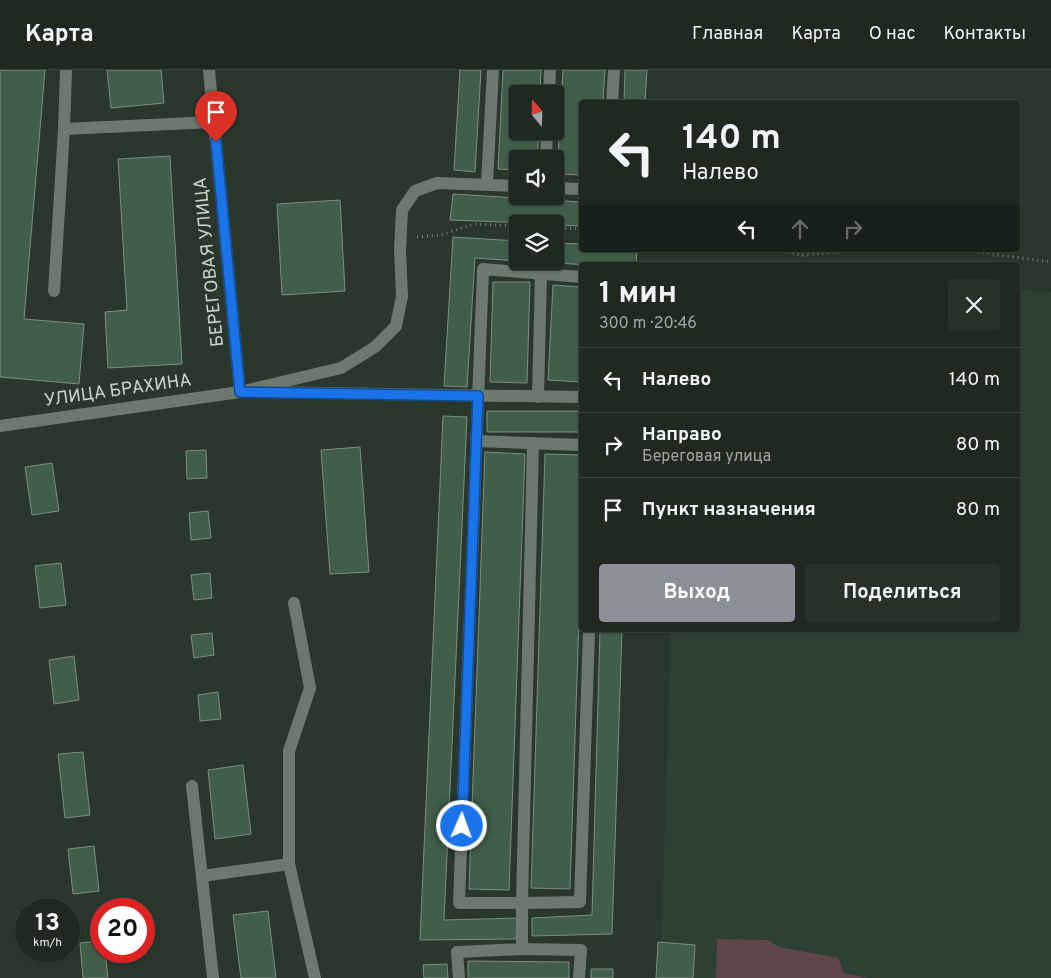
<!DOCTYPE html>
<html lang="ru">
<meta charset="utf-8">
<style>
:root{--surface:#1f2922;--page:#27312a;--text:#f1f3f6;--muted:#a1a6a5;--line:#3c4540;--accent:#8c9099}
body{margin:0;font-family:Overpass,sans-serif;background:var(--page);color:var(--text);height:100vh;display:flex;flex-direction:column;font-size:19px;white-space:nowrap}
*{box-sizing:border-box;margin:0}
p{font-size:16px;color:var(--muted)}
.icon{flex:none;width:28px;height:28px;fill:none;stroke:currentColor;stroke-width:2;stroke-linecap:round;stroke-linejoin:round}
.map{position:relative;flex:1;overflow:hidden}
.details{position:absolute;left:579px;top:192px;width:441px;height:370px;display:flex;flex-direction:column;background:var(--surface);border-radius:5px;box-shadow:0 1px 4px #0004,0 0 0 1px var(--line)}
.details>*{flex:none}
.banner{position:absolute;left:579px;top:30px;width:441px;height:152px;border-radius:5px;box-shadow:0 1px 4px #0004,0 0 0 1px var(--line);background:#1f2922;color:var(--text);overflow:hidden}
.needle{width:32px;rotate:341deg}
.buttons{position:absolute;left:509px;top:15px;display:grid;gap:10px}
.buttons a{display:grid;place-items:center;width:55px;height:55px;border-radius:5px;background:var(--surface);box-shadow:0 1px 4px #0004,0 0 0 1px var(--line);font-size:25px}
.speed{position:absolute;left:15px;top:828px;display:flex;gap:10px;font-size:25px;font-weight:700;text-align:center}
.speed>*{display:grid;place-content:center;width:65px;height:65px;border-radius:50%;background:var(--surface);box-shadow:0 1px 4px #0004,0 0 0 1px var(--line);line-height:1}
.speed small{font-size:12px;font-weight:400}
.speed .limit{border:8px solid #d22;background:#fff;color:#111}
.pin{position:absolute;display:grid;place-items:center;width:42px;height:42px;color:#fff;margin:-51px -21px;border-radius:50% 50% 50% 0;rotate:-45deg;box-shadow:0 0 5px #0007}
.pin .icon{rotate:45deg}
.me{position:absolute;width:55px;margin:-28px;rotate:2deg;stroke-linejoin:round;filter:drop-shadow(0 0 4px #0008)}
.turn{display:flex;align-items:center;gap:18px;height:105px;padding:0 20px;font-size:22px}
.turn .icon{width:65px;height:65px;stroke-width:2.5}
.turn b{display:block;font-size:35px;line-height:42px}
.lanes{display:flex;align-items:center;height:48px;padding:0 20px;background:#0003;justify-content:center;gap:25px;direction:ltr}
.lanes .off{opacity:.35}
.round{display:grid;place-items:center;flex:none;width:52px;height:52px;border-radius:5px;background:var(--page)}
.summary{display:flex;align-items:center;justify-content:space-between;height:85px;padding:0 20px}
h1{font-size:30px;font-weight:700;line-height:38px}
.button{display:flex;gap:10px;margin-top:auto;padding:10px 20px}
.button a{flex:1;height:58px;border-radius:5px;background:var(--accent);color:#fff;font-size:20px;font-weight:700;line-height:58px;text-align:center}
.button a+a{background:var(--page);color:var(--text)}
ul{padding:0;list-style:none}
li{display:flex;align-items:center;gap:15px;height:65px;padding:0 20px;border-top:1px solid var(--line)}
li div{flex:1}
li b{display:block;font-size:19px}
li em{font-style:normal}
header{display:flex;align-items:center;gap:30px;box-sizing:border-box;height:70px;padding:0 25px;background:var(--surface);border-bottom:1px solid var(--line)}
header strong{font-size:24px}
nav{display:flex;gap:28px;margin-inline-start:auto;font-size:18px}
.map>svg:first-child{display:block}
.built{fill:#2d4133}
.green{fill:#60454b}
.building{fill:#415e49;stroke:#7e8e82}
.lines{fill:none;stroke-linecap:round;stroke-linejoin:round}
.path{stroke:#717d75;stroke-width:3;stroke-dasharray:1 4;stroke-linecap:butt}
.minor{stroke:#6c796f;stroke-width:12}
.route-casing{stroke:#114b97;stroke-width:12}
.route{stroke:#1a73e8;stroke-width:9}
.labels{text-anchor:middle;dominant-baseline:central;stroke-width:5;stroke-linejoin:round;paint-order:stroke}
.street-label{font-size:18px;fill:#cdd5cf;stroke:#29372d}
</style>
<header>
<strong>Карта</strong>
<nav><a>Главная</a><a>Карта</a><a>О нас</a><a>Контакты</a></nav>
</header>
<div class="map">
<svg width="1051" height="908" viewBox="0 0 1051 908">
<rect width="100%" height="100%" fill="#29372d"/>
<path class="built" d="M1018 220 1051 222V908H660L671 560H1018Z"/>
<path class="green" d="M717 869 767 870 779 877 838 888 844 903 867 908H716Z"/>
<path class="building" d="M0 0H45L24 249 84 254 79 314 0 307Z
M107 0H161L164 33 111 38Z
M460 0H481L475 102 454 100Z
M503 0H541L540 24H518V61H539L537 89H518V100L498 99Z
M563 0H605L603 32H581V105L557 104Z
M625 0H647L645 32H624Z
M170 86 182 294 108 298 105 242 127 240 118 89Z
M453 124 581 132V156L555 155V154L450 150Z
M340 130 345 221 282 225 277 134Z
M453 167 518 171V191L475 188 467 317 444 316Z
M555 173 581 174V180H637L636 195H588L526 191H555Z
M493 212H530L527 313 490 312Z
M553 215 581 217V312L548 310Z
M487 341H581V362H487Z
M443 346 467 347 444 850 517 848 516 869 420 870Z
M360 377 369 502 330 504 321 380Z
M206 380 207 408 187 409 186 381Z
M485 382 525 384 509 820 469 819Z
M545 384 581 385V488L570 819 531 818Z
M52 393 59 441 32 445 25 397Z
M208 441 211 468 191 470 189 443Z
M61 493 66 535 40 538 35 496Z
M210 503 212 528 194 530 191 505Z
M600 560H622L612 864 532 866V848L592 845Z
M212 563 214 585 194 588 191 565Z
M74 586 79 630 54 634 49 590Z
M218 622 221 649 200 651 198 625Z
M83 682 90 745 65 748 58 684Z
M243 695 251 764 215 769 208 700Z
M94 776 99 821 73 824 68 779Z
M268 841 276 908H241L233 845Z
M101 871V881H105L108 908H83L80 873Z
M658 872 695 875 693 908H656Z
M468 891 569 892V908H468Z
M447 894 448 908H424L423 895Z
M591 899H613V908H591Z"/>
<g class="lines">
<path class="path" d="M555 158 581 159
M417 167 441 165 474 154 518 156
M778 180 801 185 858 180
M963 180 1051 192"/>
<path class="minor" d="M209 0 240 322
M549 24 550 0
M612 32 614 0
M64 59 214 52
M546 89 547 61
M487 114 493 0
M555 118 581 119
M581 207 483 199 459 833H522L580 832 589 560
M54 221 64 59 66 2
M260 322 581 327
M538 327 541 204
M0 356 240 322 341 298 375 277 396 256 402 226 400 180 402 140 415 121 437 113 518 116
M476 371 581 375
M192 716 213 908
M289 794 315 908
M202 806 289 794V681L310 618 294 533
M522 879V833L533 373
M459 908 457 882 522 879 581 880 579 908"/>
</g>
<g class="lines">
<g class="route-casing">
<path id="route" d="M216 72 240 322 478 326 462 756"/>
</g>
<use href="#route" class="route"/>
</g>
<g class="labels">
<g class="street-label">
<text transform="translate(210 192) rotate(-96)">БЕРЕГОВАЯ УЛИЦА</text>
<text transform="translate(118 321) rotate(-8)">УЛИЦА БРАХИНА</text>
</g>
</g>
</svg>
<div class="buttons">
<a><svg class="needle" viewBox="-14 -14 28 28"><path d="M0-13l5 13h-10z" fill="#e53935"/><path d="M0 13l5-13h-10z" fill="#a1a6a5"/></svg></a>
<a><svg class="icon" aria-label="sound" viewBox="0 0 24 24"><path d="M4 9h4l5-4v14l-5-4H4zM17 9q2 3 0 6"/></svg></a>
<a><svg class="icon" aria-label="layers" viewBox="0 0 24 24"><path d="M12 4l9 5-9 5-9-5zM3 14l9 5 9-5"/></svg></a>
</div>
<div class="speed"><div>13<small>km/h</small></div><div class="limit">20</div></div>
<div class="pin" style="left:216px;top:72px;background:#d93025"><svg class="icon" aria-label="arrive" viewBox="0 0 24 24"><path d="M6 21V4h12l-3 4 3 4H6"/></svg></div>
<svg class="me" style="left:462px;top:756px" viewBox="-20 -20 40 40"><circle r="17" fill="#1a73e8" stroke="#fff" stroke-width="3"/><path d="M0-11L8 9 0 5-8 9z" fill="#fff"/></svg>
<div class="banner">
<div class="turn"><svg class="icon" aria-label="left" viewBox="0 0 24 24"><path d="M17 20v-9H6M10 6l-5 5 5 5"/></svg><div><b>140 m</b>Налево</div></div>
<div class="lanes"><svg class="icon" aria-label="left" viewBox="0 0 24 24"><path d="M17 20v-9H6M10 6l-5 5 5 5"/></svg><svg class="icon off" aria-label="ahead" viewBox="0 0 24 24"><path d="M12 20V5M6 11l6-6 6 6"/></svg><svg class="icon off" aria-label="right" viewBox="0 0 24 24"><path d="M7 20v-9h11M14 6l5 5-5 5"/></svg></div>
</div>
<section class="details">
<div class="summary"><div><h1>1 мин</h1><p>300 m · 20:46</p></div><a class="round"><svg class="icon" aria-label="close" viewBox="0 0 24 24"><path d="M6 6l12 12M18 6L6 18"/></svg></a></div>
<ul>
<li><svg class="icon" aria-label="left" viewBox="0 0 24 24"><path d="M17 20v-9H6M10 6l-5 5 5 5"/></svg><div><b>Налево</b></div><em>140 m</em></li>
<li><svg class="icon" aria-label="right" viewBox="0 0 24 24"><path d="M7 20v-9h11M14 6l5 5-5 5"/></svg><div><b>Направо</b><p>Береговая улица</p></div><em>80 m</em></li>
<li><svg class="icon" aria-label="arrive" viewBox="0 0 24 24"><path d="M6 21V4h12l-3 4 3 4H6"/></svg><div><b>Пункт назначения</b></div><em>80 m</em></li>
</ul>
<div class="button"><a>Выход</a><a>Поделиться</a></div>
</section>
</div>
